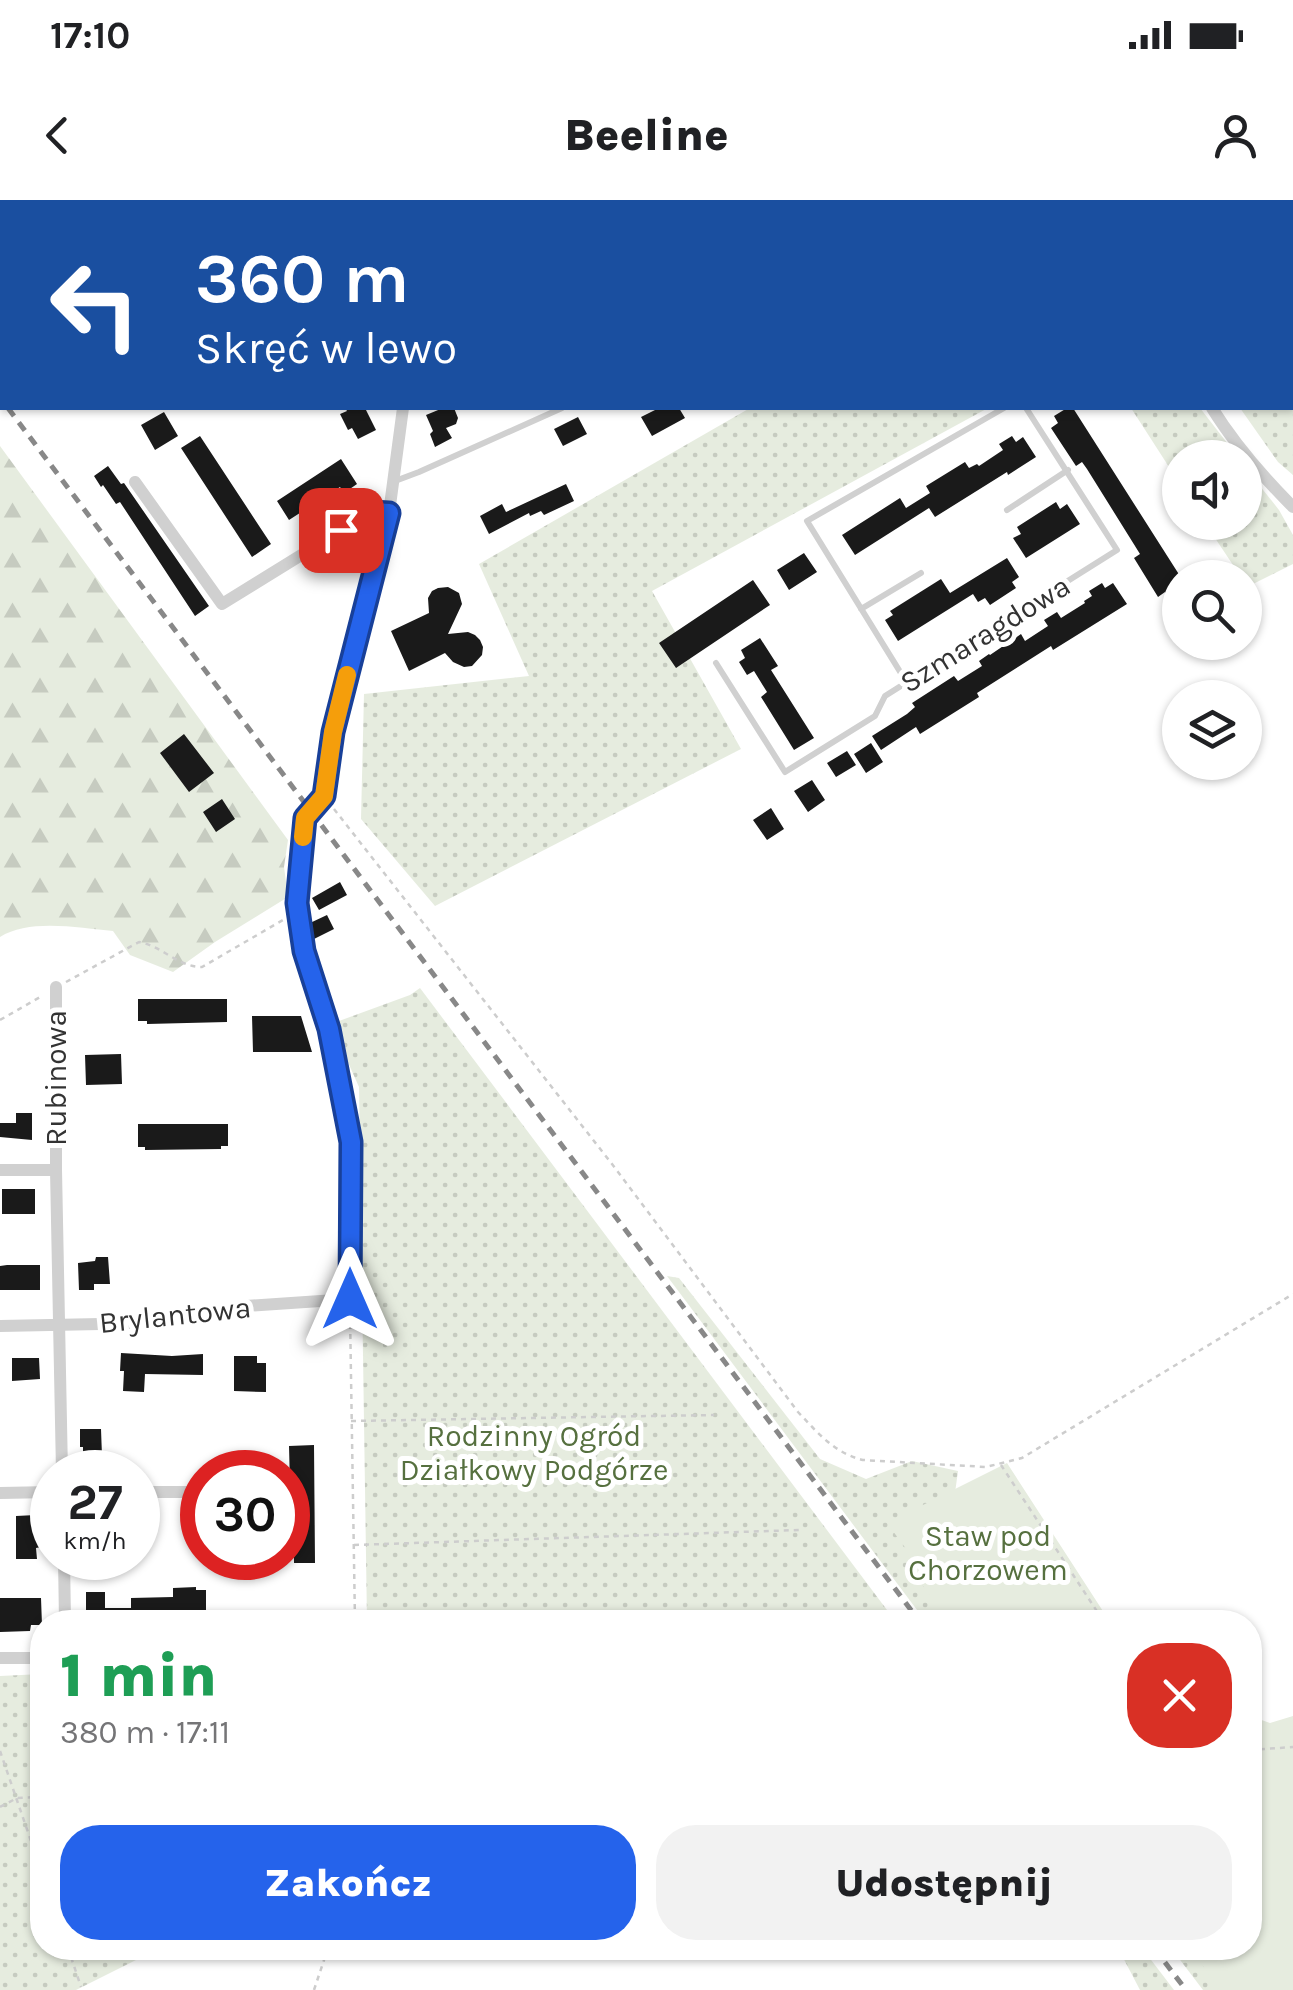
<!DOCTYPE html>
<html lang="pl">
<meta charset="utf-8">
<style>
:root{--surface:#fff;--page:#f2f2f2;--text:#202124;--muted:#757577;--accent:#2563eb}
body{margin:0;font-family:Karla,sans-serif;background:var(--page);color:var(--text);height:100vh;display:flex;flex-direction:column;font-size:38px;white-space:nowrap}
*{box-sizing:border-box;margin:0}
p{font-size:32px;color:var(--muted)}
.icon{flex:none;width:55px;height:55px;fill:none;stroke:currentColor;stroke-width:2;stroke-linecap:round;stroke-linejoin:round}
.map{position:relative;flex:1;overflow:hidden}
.details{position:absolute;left:30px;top:1410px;width:1232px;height:350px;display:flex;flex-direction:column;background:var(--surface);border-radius:40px;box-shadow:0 2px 8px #0004}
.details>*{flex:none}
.top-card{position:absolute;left:0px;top:0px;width:1295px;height:210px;box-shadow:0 2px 8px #0004;background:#1a4fa0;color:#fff;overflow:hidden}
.tools{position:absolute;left:1162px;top:240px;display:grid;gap:20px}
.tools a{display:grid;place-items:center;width:100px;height:100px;border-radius:50%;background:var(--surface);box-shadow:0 2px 8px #0004;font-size:50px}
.speed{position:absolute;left:30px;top:1250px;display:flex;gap:20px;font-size:50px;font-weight:700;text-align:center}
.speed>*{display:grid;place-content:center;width:130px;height:130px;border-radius:50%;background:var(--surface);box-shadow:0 2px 8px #0004;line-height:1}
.speed small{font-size:25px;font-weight:400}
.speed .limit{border:15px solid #d22;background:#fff;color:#111}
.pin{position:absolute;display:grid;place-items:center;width:85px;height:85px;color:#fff;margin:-42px;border-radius:20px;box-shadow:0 5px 15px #0006}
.me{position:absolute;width:110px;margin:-55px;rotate:0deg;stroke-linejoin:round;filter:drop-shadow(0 0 8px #0008)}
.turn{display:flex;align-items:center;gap:35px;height:210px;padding:0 30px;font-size:45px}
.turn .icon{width:130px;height:130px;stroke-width:2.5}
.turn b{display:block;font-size:70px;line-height:85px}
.round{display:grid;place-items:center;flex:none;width:105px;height:105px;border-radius:40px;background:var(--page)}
.overview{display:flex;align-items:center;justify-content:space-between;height:170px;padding:0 30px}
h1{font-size:60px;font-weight:800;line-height:75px;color:#1e9e55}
.action{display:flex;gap:20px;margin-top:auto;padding:20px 30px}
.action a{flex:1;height:115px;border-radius:40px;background:var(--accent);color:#fff;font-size:40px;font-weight:800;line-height:115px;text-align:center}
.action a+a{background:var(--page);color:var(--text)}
.status{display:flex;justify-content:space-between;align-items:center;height:70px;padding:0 50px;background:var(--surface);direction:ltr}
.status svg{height:28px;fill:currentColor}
header{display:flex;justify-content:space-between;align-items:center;height:130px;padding:0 30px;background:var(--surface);font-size:45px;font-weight:800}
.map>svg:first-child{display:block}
.grass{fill:url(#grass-dots)}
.forest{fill:url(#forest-firs)}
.park{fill:#e6ecdf}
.building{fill:#1a1a1a}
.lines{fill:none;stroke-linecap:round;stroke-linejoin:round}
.path{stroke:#cdcdcd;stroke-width:2.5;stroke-dasharray:5 5;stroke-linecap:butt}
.lane{stroke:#d0d0d0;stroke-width:6}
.street{stroke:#d0d0d0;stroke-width:12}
.rail{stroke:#888;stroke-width:5;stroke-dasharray:10 8;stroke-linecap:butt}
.route-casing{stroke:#184099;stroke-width:25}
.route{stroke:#2563eb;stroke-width:18}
.slow{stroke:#f59e0b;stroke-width:18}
.labels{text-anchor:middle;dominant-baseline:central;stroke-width:10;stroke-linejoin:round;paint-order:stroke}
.street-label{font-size:30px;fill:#333;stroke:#fff}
.park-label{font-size:30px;fill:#56703f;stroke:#fff}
</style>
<div class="status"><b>17:10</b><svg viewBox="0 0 49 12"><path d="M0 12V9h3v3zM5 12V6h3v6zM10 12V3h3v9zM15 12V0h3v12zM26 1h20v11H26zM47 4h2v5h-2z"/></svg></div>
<header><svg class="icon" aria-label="back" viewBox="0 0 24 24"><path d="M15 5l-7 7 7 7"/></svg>Beeline<svg class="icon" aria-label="person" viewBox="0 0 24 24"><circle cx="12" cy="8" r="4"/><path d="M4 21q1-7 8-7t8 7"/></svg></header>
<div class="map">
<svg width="1293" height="1790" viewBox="0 0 1293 1790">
<defs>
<pattern id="grass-dots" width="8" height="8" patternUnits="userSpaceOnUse" patternTransform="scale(2.5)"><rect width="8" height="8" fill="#e6ecdf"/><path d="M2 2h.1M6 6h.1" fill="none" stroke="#c6cbc0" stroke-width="1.8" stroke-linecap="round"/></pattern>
<pattern id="forest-firs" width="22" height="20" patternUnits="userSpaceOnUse" patternTransform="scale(2.5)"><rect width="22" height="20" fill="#e6ecdf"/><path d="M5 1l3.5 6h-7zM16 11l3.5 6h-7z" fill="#c6cbc0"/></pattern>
</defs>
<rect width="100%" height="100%" fill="#fff"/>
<path class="grass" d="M1293 30V275L1278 262 1240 208H1292Z
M750 208H988L652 391 741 549 435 706 361 619 364 494 529 476 479 364Z
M1131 208H1200L1238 257 1180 258V284Z
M1245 267 1279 310 1293 335V364L1247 387 1245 378 1241 377 1205 323 1245 322Z
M420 788 884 1406 896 1422H878L872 1415 857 1422H367L359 887 343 851 339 821 410 795Z
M667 1076 679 1078 820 1259 866 1279 912 1261 958 1271 955 1293 983 1422H926Z
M42 1474V1748H160L76 1790H0V1476Z
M1118 1748H1142L1174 1790H1140Z
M1171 1748H1226L1258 1790H1203Z"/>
<path class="forest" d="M0 246 288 640 284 667 288 697 215 742 173 772 130 755 113 731C80 728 29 718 0 737Z"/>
<path class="park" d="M1007 1263 1110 1422H949L910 1368 926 1376 887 1323Z
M1250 1516 1270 1523 1293 1516V1790H1220L1190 1748H1250Z"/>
<path class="building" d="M345 208H365L376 230 358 239 352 228 348 230 340 214 347 211Z
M443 208H454L458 218 456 224 446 228 452 238 435 247 430 234 433 231 426 215Z
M659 208H679L685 218 652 236 641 217Z
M1067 208H1073L1180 376V393L1169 400 1165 392 1158 397 1134 358 1140 354 1087 269 1082 262 1076 266 1051 228 1058 223 1054 216Z
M164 212 178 236 155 250 141 225Z
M578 217 587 234 563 246 554 229Z
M200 236 271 344 252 357 181 248Z
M1012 236 1016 242 1023 237 1036 257 1008 275 1007 272 935 317 929 308 855 355 842 335 900 298 906 308 930 293 926 286 965 262 969 268 977 264 979 266 1003 250 999 244Z
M341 259 357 284 344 293 340 287 289 320 277 301Z
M108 266 121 284 124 283 209 406 195 416 120 302 116 304 103 285 101 287 94 276Z
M566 284 574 301 544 315 541 311 530 316 529 313 489 334 480 316 502 304 506 312Z
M1056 302 1060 309 1067 304 1080 324 1026 358 1013 338 1021 334 1017 327Z
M804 353 817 372 789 390 777 370Z
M1007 358 1019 377 1012 382 1016 388 990 405 985 398 978 402 973 394 898 441 885 420 893 415 890 411 941 379 950 393Z
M753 380 770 405 676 468 659 443Z
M1102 383 1105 388 1113 383 1127 404 1053 450 1051 446 977 493 979 497 920 534 916 527 881 550 872 536 907 514 915 507 912 503 954 476 958 481 982 466 979 461 989 454 990 455 1021 434 1025 441 1048 426 1044 420 1057 412 1061 418 1085 403 1084 401 1092 396 1089 391Z
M448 387 459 393 462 404 448 434 468 432 475 435 480 440 483 447 482 455 472 466 464 467 453 462 445 453 409 471 391 431 429 413 428 398 432 391 438 388Z
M760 438 778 466 771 470 814 538 794 550 761 497 767 492 754 471 747 475 739 462 745 458 741 450Z
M184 534 214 573 189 592 160 553Z
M871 543 883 562 866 573 854 554Z
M847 551 856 565 836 577 827 563Z
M812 580 825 600 808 612 794 591Z
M222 599 235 619 216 632 203 612Z
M771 608 784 629 767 640 753 620Z
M340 682 347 695 319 710 312 698Z
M327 715 334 729 314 739 310 723Z
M138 799H227V822L147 824V821H138Z
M252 816H301L312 852H253Z
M121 854 122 884 86 885 85 855Z
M16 913H32V940L0 937V923H16Z
M138 924H228V946H221V949L145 950V947H138Z
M2 989H35V1014H2Z
M96 1057H108L110 1084H94V1090H79L78 1063 95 1061Z
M7 1065H40V1090H0V1066Z
M121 1153 172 1156 203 1154V1175L145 1174 144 1192 123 1191 124 1171H120Z
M234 1156H257V1163H266V1192L234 1191Z
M12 1158H39L40 1179 12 1181Z
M80 1229H101L102 1256H83V1247H80Z
M314 1245 315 1363H294L293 1285H290L289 1246Z
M36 1315V1326H41V1347L36 1348 37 1359H16V1316Z
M196 1387V1390H206V1419H186V1422H86V1392H105V1408H131V1398L173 1397V1388Z
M0 1398H41L42 1425H31L30 1431 0 1432Z"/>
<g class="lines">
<path class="path" d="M1209 2 1213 0
M334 609 612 964 798 1212C818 1233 834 1253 863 1260L986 1267 1022 1258 1293 1094
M66 782 139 742C162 746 178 767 202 767L283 720
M0 820 42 796
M350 1114 355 1422
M351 1221 714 1215
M1001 1265 1104 1422
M354 1345 799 1330
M1250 1550 1293 1547
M0 1551 42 1673
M0 1607 17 1598 42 1597
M68 1748 81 1787
M314 1790 328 1748"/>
<path class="lane" d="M395 281 419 272 562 208
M1007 310 1068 270
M861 409 921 373
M716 463 785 572 875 516 885 496 1117 350 1026 208
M907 483 807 321 1004 208"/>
<path class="street" d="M1082 0 1083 2
M23 2 28 0
M429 2V0
M0 16 2 15
M1212 208C1235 245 1262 276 1293 307
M135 282 222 404 371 312 389 313
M56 787V970L62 1272
M0 970H56
M0 1126 151 1123 179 1121 246 1106 350 1099 351 942 329 829 304 751 297 703 305 618 324 596 333 532 389 313 403 208
M138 1292H202
M0 1293 52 1292
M64 1358 65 1422
M0 1458H42"/>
<path class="rail" d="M8 208 920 1422
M1154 1748 1186 1790"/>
</g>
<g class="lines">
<g class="route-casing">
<path id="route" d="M341 330 371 312 389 313 333 532 324 596 305 618 297 703 304 751 329 829 351 942 350 1099"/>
</g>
<use href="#route" class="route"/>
<path class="slow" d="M303 637 305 618 324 596 333 532 347 475"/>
</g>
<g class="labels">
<g class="street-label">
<text transform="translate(985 434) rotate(-32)">Szmaragdowa</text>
<text transform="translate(56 878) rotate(-90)">Rubinowa</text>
<text transform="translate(175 1115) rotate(-6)">Brylantowa</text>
</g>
<g class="park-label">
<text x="534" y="1236">Rodzinny Ogród<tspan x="534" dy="34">Działkowy Podgórze</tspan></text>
<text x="988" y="1336">Staw pod<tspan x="988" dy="34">Chorzowem</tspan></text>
</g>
</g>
</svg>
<div class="tools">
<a><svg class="icon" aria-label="sound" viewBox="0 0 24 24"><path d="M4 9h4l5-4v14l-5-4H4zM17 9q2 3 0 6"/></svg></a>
<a><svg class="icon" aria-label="search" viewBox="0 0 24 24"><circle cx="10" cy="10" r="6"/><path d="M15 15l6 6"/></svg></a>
<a><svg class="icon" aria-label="layers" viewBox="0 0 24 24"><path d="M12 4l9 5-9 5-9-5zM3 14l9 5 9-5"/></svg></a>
</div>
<div class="speed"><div>27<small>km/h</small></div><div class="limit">30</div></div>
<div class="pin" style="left:341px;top:330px;background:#d93025"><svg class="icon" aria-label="arrive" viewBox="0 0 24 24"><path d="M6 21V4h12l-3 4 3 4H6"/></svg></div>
<svg class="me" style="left:350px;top:1099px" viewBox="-20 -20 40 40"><path d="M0-17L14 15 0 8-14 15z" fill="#2563eb" stroke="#fff" stroke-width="4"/></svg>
<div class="top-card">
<div class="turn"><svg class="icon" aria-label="left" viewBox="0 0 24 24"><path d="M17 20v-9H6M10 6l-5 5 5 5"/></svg><div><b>360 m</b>Skręć w lewo</div></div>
</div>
<section class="details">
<div class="overview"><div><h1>1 min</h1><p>380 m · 17:11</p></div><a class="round" style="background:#d93025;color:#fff"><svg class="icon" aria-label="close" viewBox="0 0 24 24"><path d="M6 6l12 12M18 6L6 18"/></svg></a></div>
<div class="action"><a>Zakończ</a><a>Udostępnij</a></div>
</section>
</div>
